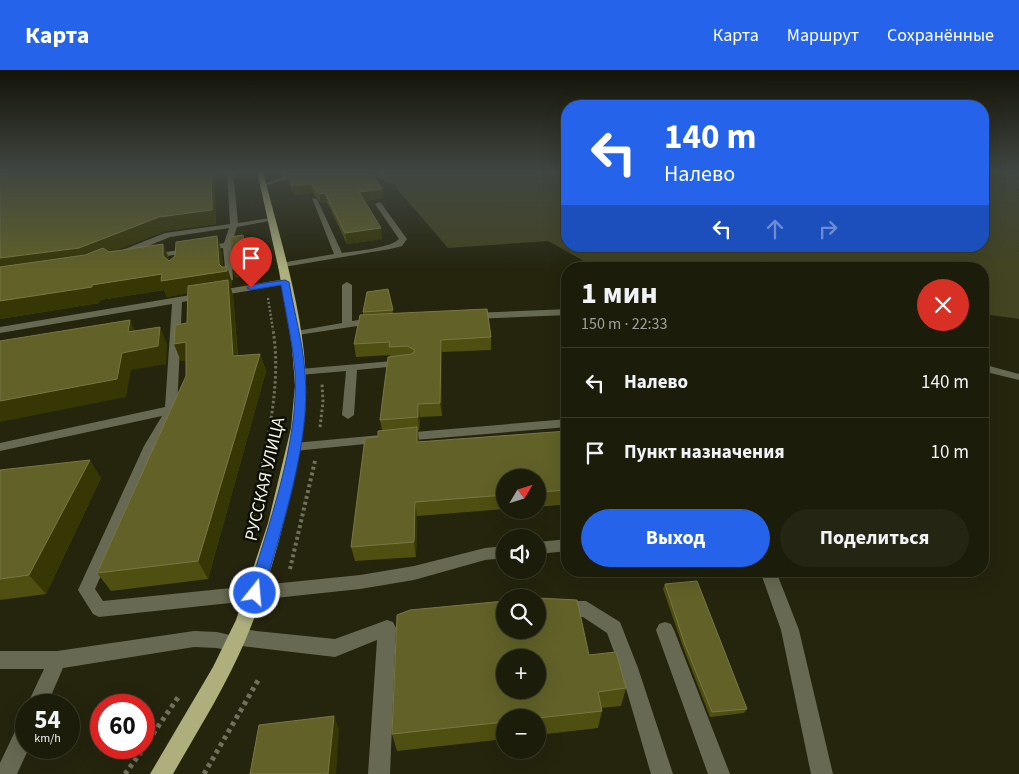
<!DOCTYPE html>
<html lang="ru">
<meta charset="utf-8">
<style>
:root{--surface:#1c1c0a;--page:#252513;--text:#f1f3f6;--muted:#a0a19c;--line:#3a3a2b;--accent:#2563eb}
body{margin:0;font-family:"Source Sans 3",sans-serif;background:var(--page);color:var(--text);height:100vh;display:flex;flex-direction:column;font-size:19px;white-space:nowrap}
*{box-sizing:border-box;margin:0}
p{font-size:16px;color:var(--muted)}
.icon{flex:none;width:28px;height:28px;fill:none;stroke:currentColor;stroke-width:2;stroke-linecap:round;stroke-linejoin:round}
.map{position:relative;flex:1;overflow:hidden}
.panel{position:absolute;left:561px;top:192px;width:428px;height:315px;display:flex;flex-direction:column;background:var(--surface);border-radius:20px;box-shadow:0 5px 20px #0002,0 0 0 1px var(--line)}
.panel>*{flex:none}
.guide{position:absolute;left:561px;top:30px;width:428px;height:152px;border-radius:20px;box-shadow:0 5px 20px #0002,0 0 0 1px var(--line);background:#2563eb;color:#fff;overflow:hidden}
.needle{width:32px;rotate:52deg}
.buttons{position:absolute;left:496px;top:399px;display:grid;gap:10px}
.buttons a{display:grid;place-items:center;width:50px;height:50px;border-radius:50%;background:var(--surface);box-shadow:0 5px 20px #0002,0 0 0 1px var(--line);font-size:25px}
.speed{position:absolute;left:15px;top:624px;display:flex;gap:10px;font-size:25px;font-weight:700;text-align:center}
.speed>*{display:grid;place-content:center;width:65px;height:65px;border-radius:50%;background:var(--surface);box-shadow:0 5px 20px #0002,0 0 0 1px var(--line);line-height:1}
.speed small{font-size:12px;font-weight:400}
.speed .limit{border:8px solid #d22;background:#fff;color:#111}
.pin{position:absolute;display:grid;place-items:center;width:42px;height:42px;color:#fff;margin:-51px -21px;border-radius:50% 50% 50% 0;rotate:-45deg;box-shadow:0 0 5px #0007}
.pin .icon{rotate:45deg}
.me{position:absolute;width:55px;margin:-28px;rotate:17deg;stroke-linejoin:round;filter:drop-shadow(0 0 4px #0008)}
.turn{display:flex;align-items:center;gap:18px;height:105px;padding:0 20px;font-size:22px}
.turn .icon{width:65px;height:65px;stroke-width:2.5}
.turn b{display:block;font-size:35px;line-height:42px}
.lanes{display:flex;align-items:center;height:48px;padding:0 20px;background:#0003;justify-content:center;gap:25px;direction:ltr}
.lanes .off{opacity:.35}
.round{display:grid;place-items:center;flex:none;width:52px;height:52px;border-radius:26px;background:var(--page)}
.overview{display:flex;align-items:center;justify-content:space-between;height:85px;padding:0 20px}
h1{font-size:30px;font-weight:700;line-height:38px}
.primary-button{display:flex;gap:10px;margin-top:auto;padding:10px 20px}
.primary-button a{flex:1;height:58px;border-radius:30px;background:var(--accent);color:#fff;font-size:20px;font-weight:700;line-height:58px;text-align:center}
.primary-button a+a{background:var(--page);color:var(--text)}
ul{padding:0;list-style:none}
li{display:flex;align-items:center;gap:15px;height:70px;padding:0 20px;border-top:1px solid var(--line)}
li div{flex:1}
li b{display:block;font-size:19px}
li em{font-style:normal}
header{display:flex;align-items:center;gap:30px;box-sizing:border-box;height:70px;padding:0 25px;background:var(--accent);color:#fff}
header strong{font-size:24px}
nav{display:flex;gap:28px;margin-inline-start:auto;font-size:18px}
.map>svg:first-child{display:block}
.green{fill:#434421}
.lines{fill:none;stroke-linecap:round;stroke-linejoin:round}
.path-far3{stroke:#70705d;stroke-width:2.5;stroke-dasharray:2 2;stroke-linecap:butt}
.path-far2{stroke:#70705d;stroke-width:3;stroke-dasharray:2.5 2.5;stroke-linecap:butt}
.path-far1{stroke:#70705d;stroke-width:4;stroke-dasharray:3 3;stroke-linecap:butt}
.path{stroke:#70705d;stroke-width:5;stroke-dasharray:4 4;stroke-linecap:butt}
.minor{fill:#686952;fill-rule:evenodd}
.major{fill:#aeaf7d;fill-rule:evenodd}
.wall{fill:#4f4f11}
.shaded-wall{fill:#373706}
.building{fill:#616128;stroke:#787846;fill-rule:evenodd}
.route{fill:#2563eb;stroke:#184099}
.labels{text-anchor:middle;dominant-baseline:central;stroke-width:5;stroke-linejoin:round;paint-order:stroke}
.street-label{font-size:18px;fill:#f5f5e7;stroke:#0d0e05}
</style>
<header>
<strong>Карта</strong>
<nav><a>Карта</a><a>Маршрут</a><a>Сохранённые</a></nav>
</header>
<div class="map">
<svg width="1019" height="704" viewBox="0 0 1019 704">
<rect width="100%" height="100%" fill="#25250e"/>
<path class="green" d="M375 101H567L568 176H982L983 101H1019V249L983 244 982 199H598L548 171 448 178 393 114 380 110Z"/>
<g class="lines">
<path class="path-far3" d="M268 228 273 260"/>
<path class="path-far2" d="M320 357 323 332 322 314
M267 373C274 334 279 298 273 259"/>
<path class="path-far1" d="M250 459 267 372
M290 499 315 391"/>
<path class="path" d="M144 677 179 626
M125 704 144 678
M204 704 260 607"/>
<path class="minor" d="M227 101H233L238 153 271 148 275 150 237 157 231 175 233 210H227L226 208 223 178 153 188 149 186 153 184 224 173 229 158 170 167 126 185H120V181L165 163 230 154Z
M280 101H286L287 109 261 117V115L282 107Z
M312 128 317 129 342 183C355 181 391 178 399 169L375 134 379 132 381 133 407 169 402 176 390 179 278 198V194L281 193 334 184Z
M285 209 289 212 288 214 182 232 177 340 158 376 95 519 103 531 360 505 414 496 485 478 505 476V488L485 490 414 510 360 519 99 547 93 544 78 520 144 376 162 346 0 381V373L165 337 172 234 0 263V257Z
M347 212 352 215V251L373 248 378 251 377 253 291 266 290 264 291 262 342 253V215Z
M568 239V245L471 249 466 246 471 243Z
M404 290 410 293 408 295 357 300 354 345 348 349 342 345 346 301 300 305 294 302 300 299Z
M982 294 1019 304V310L982 301Z
M568 349V357L403 371 397 367 403 363Z
M381 365 386 366 387 369 386 372 294 381 289 380 287 377 289 374 294 373Z
M568 469V481L538 484V472Z
M760 501H776L799 560 833 704H811L781 560Z
M586 531 620 552 638 598 673 704H651L620 598 607 563 583 547 538 546V531Z
M387 550 393 552 396 558 390 704H368L377 570 335 587 242 576 240 580 234 582 217 578 194 577 63 598 47 635H27L44 599H0V581H57L194 561 217 562 230 565 232 561 238 559 335 569Z
M665 552 671 554 674 560 730 704H708L656 560 659 554Z
M26 650V678H29L17 704H0V693L19 653Z"/>
<path class="major" d="M257 101H263C280 171 305 243 306 316 307 353 298 391 290 427 278 476 265 525 245 571 225 618 198 660 173 704H150L213 597 236 550 268 453 291 358 295 316 292 277 279 201Z"/>
</g>
<path class="wall" d="M0 101H214L216 154 165 161 114 181 169 188V191L221 180 223 197H227L232 212V216H230L233 225 238 286 260 284 266 301 208 509 111 521 97 503 186 306V290L181 291 174 274 187 253 188 223 167 227 164 220 100 230 99 233 0 249Z
M286 101 383 128 364 131 382 169 347 174 327 132 321 133 313 123 294 125 288 110Z
M388 219 393 243 491 267V280L442 282V346L420 347 419 360H418L419 372 568 361V434L538 437V408H505V439L417 446 416 487 355 491 351 477 378 367 382 360 380 350 390 287V285L356 287 354 274 363 244V242Z
M566 254H568V272L565 266Z
M0 400 101 408 46 524 0 530Z
M665 514 747 639 744 643 710 647 683 577 663 519Z
M589 585 626 618 621 636 601 638 602 641 598 658 538 665V648H505V669L397 681 392 664Z"/>
<path class="shaded-wall" d="M211 101H214L216 154 165 161 87 192 0 204V188Z
M311 114 313 123 294 125 292 116Z
M382 119 383 128 360 131 359 122Z
M325 123 327 132 321 133 319 124Z
M381 158 382 169 347 174 345 163Z
M243 165 246 173 250 205 235 208 232 199Z
M217 166 221 180 224 201 227 197 232 212V216H230L233 225 239 303 233 286 228 217 167 227 164 220 100 230 99 233 0 249V231L92 215 219 194Z
M163 174 169 188V201L163 186Z
M130 250 138 267 128 262Z
M160 257 167 274 166 294 131 300 126 327 0 352V331Z
M441 270 442 282V346L440 333Z
M186 272 193 289 181 291 174 274Z
M260 284 266 301 208 509 198 491Z
M418 334 420 347 419 360 418 347Z
M417 357 419 372H417Z
M90 390 101 408 46 524 29 505Z
M415 432 417 446 416 487 414 472Z
M334 646 339 659 336 704H328Z"/>
<path class="building" d="M0 101H211L212 140 159 147 79 178 0 188Z
M286 101H371L382 119 359 122 381 158 345 163 325 123 319 124 311 114 292 116Z
M243 165 248 197 232 199 230 167Z
M217 166 219 194 222 197H227V201L161 211 162 204 92 215V217L0 231V197L85 185 103 178 109 182 163 174V186L169 191 175 186 176 172Z
M228 210 233 286 260 284 198 491 97 503 186 306V272L174 274 175 255 187 253 188 216Z
M388 219 393 240 363 242 367 222Z
M487 239 491 267 441 270 440 333 418 334V347L380 350 388 287 412 284 415 280 407 276 389 277 390 272 354 274 360 245Z
M130 250 128 262 160 257 158 276 122 283 117 309 0 331V271Z
M417 357V372L568 361V420L538 422V408H505V425L415 432 414 472 351 477 365 368 378 367V361Z
M90 390 29 505 0 509V400Z
M697 511 747 639 712 642 684 572 665 514Z
M538 528 577 530 589 585 616 582 626 618 598 622 602 641 538 648H505V652L392 664 397 545 410 540 505 531V560H538ZM505 588H538V620H505Z
M334 646 328 704H250L259 655Z"/>
<linearGradient id="sky" x2="0" y2="1"><stop stop-color="#141408"/><stop offset="0.51" stop-color="#404641"/><stop offset="1" stop-color="#404641" stop-opacity="0"/></linearGradient>
<rect width="1019" height="200" fill="url(#sky)"/>
<path class="route" d="M285 210 289 212C294 242 303 273 305 303 311 372 282 456 263 523L261 528 255 529 250 528 248 523C268 456 299 373 295 303 293 274 286 244 281 215L251 220 247 218 251 215Z"/>
<g class="labels">
<g class="street-label">
<text transform="translate(265 409) rotate(-77)">РУССКАЯ УЛИЦА</text>
</g>
</g>
</svg>
<div class="buttons">
<a><svg class="needle" viewBox="-14 -14 28 28"><path d="M0-13l5 13h-10z" fill="#e53935"/><path d="M0 13l5-13h-10z" fill="#a0a19c"/></svg></a>
<a><svg class="icon" aria-label="sound" viewBox="0 0 24 24"><path d="M4 9h4l5-4v14l-5-4H4zM17 9q2 3 0 6"/></svg></a>
<a><svg class="icon" aria-label="search" viewBox="0 0 24 24"><circle cx="10" cy="10" r="6"/><path d="M15 15l6 6"/></svg></a>
<a>+</a>
<a>−</a>
</div>
<div class="speed"><div>54<small>km/h</small></div><div class="limit">60</div></div>
<div class="pin" style="left:251px;top:218px;background:#d93025"><svg class="icon" aria-label="arrive" viewBox="0 0 24 24"><path d="M6 21V4h12l-3 4 3 4H6"/></svg></div>
<svg class="me" style="left:255px;top:523px" viewBox="-20 -20 40 40"><circle r="17" fill="#2563eb" stroke="#fff" stroke-width="3"/><path d="M0-11L8 9 0 5-8 9z" fill="#fff"/></svg>
<div class="guide">
<div class="turn"><svg class="icon" aria-label="left" viewBox="0 0 24 24"><path d="M17 20v-9H6M10 6l-5 5 5 5"/></svg><div><b>140 m</b>Налево</div></div>
<div class="lanes"><svg class="icon" aria-label="left" viewBox="0 0 24 24"><path d="M17 20v-9H6M10 6l-5 5 5 5"/></svg><svg class="icon off" aria-label="ahead" viewBox="0 0 24 24"><path d="M12 20V5M6 11l6-6 6 6"/></svg><svg class="icon off" aria-label="right" viewBox="0 0 24 24"><path d="M7 20v-9h11M14 6l5 5-5 5"/></svg></div>
</div>
<section class="panel">
<div class="overview"><div><h1>1 мин</h1><p>150 m · 22:33</p></div><a class="round" style="background:#d93025;color:#fff"><svg class="icon" aria-label="close" viewBox="0 0 24 24"><path d="M6 6l12 12M18 6L6 18"/></svg></a></div>
<ul>
<li><svg class="icon" aria-label="left" viewBox="0 0 24 24"><path d="M17 20v-9H6M10 6l-5 5 5 5"/></svg><div><b>Налево</b></div><em>140 m</em></li>
<li><svg class="icon" aria-label="arrive" viewBox="0 0 24 24"><path d="M6 21V4h12l-3 4 3 4H6"/></svg><div><b>Пункт назначения</b></div><em>10 m</em></li>
</ul>
<div class="primary-button"><a>Выход</a><a>Поделиться</a></div>
</section>
</div>
